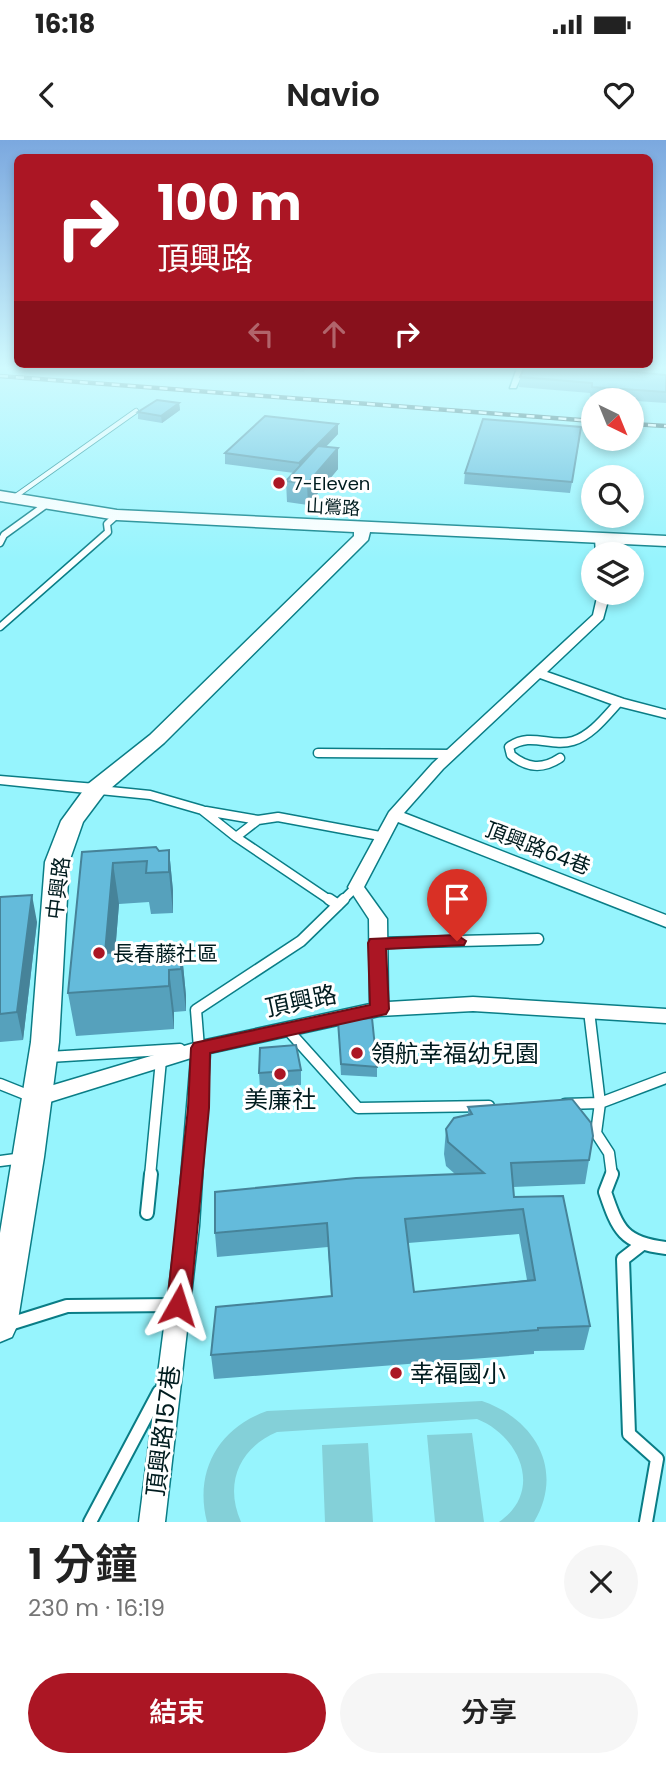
<!DOCTYPE html>
<html lang="zh-TW">
<meta charset="utf-8">
<style>
:root{--surface:#fff;--page:#f6f6f6;--text:#222;--muted:#767676;--accent:#ab1624}
body{margin:0;font-family:Poppins,"Noto Sans TC",sans-serif;background:var(--page);color:var(--text);height:100vh;display:flex;flex-direction:column;font-size:26px;white-space:nowrap}
*{box-sizing:border-box;margin:0}
p{font-size:23px;color:var(--muted)}
.icon{flex:none;width:38px;height:38px;fill:none;stroke:currentColor;stroke-width:2;stroke-linecap:round;stroke-linejoin:round}
.map{position:relative;height:1382px;overflow:hidden}
.sheet{display:flex;flex-direction:column;background:var(--surface);flex:1}
.sheet>*{flex:none}
.banner{position:absolute;left:14px;top:14px;width:639px;height:214px;border-radius:10px;box-shadow:0 4px 10px #0003;background:#ab1624;color:#fff;overflow:hidden}
.needle{width:46px;rotate:137deg}
.tools{position:absolute;left:581px;top:248px;display:grid;gap:14px}
.tools a{display:grid;place-items:center;width:63px;height:63px;border-radius:50%;background:var(--surface);box-shadow:0 4px 10px #0003;font-size:35px}
.pin{position:absolute;display:grid;place-items:center;width:60px;height:60px;color:#fff;margin:-72px -30px;border-radius:50% 50% 50% 0;rotate:-45deg;box-shadow:0 0 7px #0007}
.pin .icon{rotate:45deg}
.me{position:absolute;width:77px;margin:-38px;rotate:6deg;stroke-linejoin:round;filter:drop-shadow(0 0 5px #0008)}
.turn{display:flex;align-items:center;gap:24px;height:147px;padding:0 28px;font-size:32px}
.turn .icon{width:91px;height:91px;stroke-width:2.5}
.turn b{display:block;font-size:49px;line-height:60px}
.lanes{display:flex;align-items:center;height:66px;padding:0 28px;background:#0003;justify-content:center;gap:35px;direction:ltr}
.lanes .off{opacity:.35}
.round{display:grid;place-items:center;flex:none;width:74px;height:74px;border-radius:37px;background:var(--page)}
.overview{display:flex;align-items:center;justify-content:space-between;height:119px;padding:0 28px}
h1{font-size:42px;font-weight:600;line-height:52px}
.cta{display:flex;gap:14px;margin-top:auto;padding:14px 28px}
.cta a{flex:1;height:80px;border-radius:42px;background:var(--accent);color:#fff;font-size:28px;font-weight:600;line-height:80px;text-align:center}
.cta a+a{background:var(--page);color:var(--text)}
.status{display:flex;justify-content:space-between;align-items:center;height:49px;padding:0 35px;background:var(--surface);direction:ltr}
.status svg{height:19px;fill:currentColor}
header{display:flex;justify-content:space-between;align-items:center;height:91px;padding:0 28px;background:var(--surface);font-size:32px;font-weight:600}
.map>svg:first-child{display:block}
.green{fill:#84d0d8}
.lines{fill:none;stroke-linecap:round;stroke-linejoin:round}
.lane-far4-casing{stroke:#0a7d86;stroke-width:6}
.lane-far3-casing{stroke:#0a7d86;stroke-width:9}
.lane-far2-casing{stroke:#0a7d86;stroke-width:11}
.lane-far1-casing{stroke:#0a7d86;stroke-width:13}
.lane-casing{stroke:#0a7d86;stroke-width:16}
.street-casing{stroke:#0a7d86;stroke-width:3}
.secondary-casing{stroke:#0a7d86;stroke-width:3}
.lane-far4{stroke:#fff;stroke-width:4.5}
.lane-far3{stroke:#fff;stroke-width:6}
.lane-far2{stroke:#fff;stroke-width:8}
.lane-far1{stroke:#fff;stroke-width:10}
.lane{stroke:#fff;stroke-width:12}
.street{fill:#fff;fill-rule:evenodd}
.secondary{fill:#fff;fill-rule:evenodd}
.rail-casing{stroke:#1f494d;stroke-width:4.5}
.rail{stroke:#fff;stroke-width:2.5;stroke-dasharray:8;stroke-linecap:butt}
.wall{fill:#56a1bc;fill-rule:evenodd}
.shaded-wall{fill:#468399}
.building{fill:#64bbdb;stroke:#468399;stroke-width:2;fill-rule:evenodd}
.route{fill:#ab1624;stroke:#6f0e17;stroke-width:2}
.poi-dot{fill:#ab1624;stroke:#fff;stroke-width:2.5}
.labels{text-anchor:middle;dominant-baseline:central;stroke-width:6;stroke-linejoin:round;paint-order:stroke}
.far-poi-label{font-size:18px;fill:#001c1f;stroke:#fff;text-anchor:start}
.far-street-label{font-size:18px;fill:#001c1f;stroke:#fff}
.street-label{font-size:21px;fill:#001c1f;stroke:#fff}
.poi-label{font-size:21px;fill:#001c1f;stroke:#fff;text-anchor:start}
.near-street-label{font-size:24px;fill:#001c1f;stroke:#fff}
.near-poi-label{font-size:24px;fill:#001c1f;stroke:#fff;text-anchor:start}
</style>
<div class="status"><b>16:18</b><svg viewBox="0 0 49 12"><path d="M0 12V9h3v3zM5 12V6h3v6zM10 12V3h3v9zM15 12V0h3v12zM26 1h20v11H26zM47 4h2v5h-2z"/></svg></div>
<header><svg class="icon" aria-label="back" viewBox="0 0 24 24"><path d="M15 5l-7 7 7 7"/></svg>Navio<svg class="icon" aria-label="heart" viewBox="0 0 24 24"><path d="M12 20l-8-8c-3-5 5-10 8-4 3-6 11-1 8 4z"/></svg></header>
<div class="map">
<svg width="666" height="1382" viewBox="0 0 666 1382">
<rect width="100%" height="100%" fill="#96f4fd"/>
<path class="green" d="M482 1261C535 1279 565 1330 534 1382H499C544 1351 520 1296 477 1279L277 1292C239 1308 224 1344 241 1382H207C194 1332 218 1288 267 1271Z
M472 1293 484 1382H435L427 1295Z
M368 1303 373 1382H325L322 1305Z"/>
<g class="lines">
<g class="lane-far4-casing">
<path id="lane-far4" d="M13 358 136 271
M41 367 47 363"/>
</g>
<g class="lane-far3-casing">
<path id="lane-far3" d="M0 403 4 395 44 366
M0 487 108 392 107 384 117 375"/>
</g>
<g class="lane-far2-casing">
<path id="lane-far2" d="M318 613 452 614
M560 618C542 630 527 628 511 615L509 607C531 591 550 608 573 601 592 595 606 576 619 562
M100 650 150 655 202 670 236 697 331 761
M206 671 258 680
M236 697 258 680 278 677 380 696
M342 761 356 747"/>
</g>
<g class="lane-far1-casing">
<path id="lane-far1" d="M329 759 338 765
M377 803 538 799
M589 871 600 963 596 993 609 1013 612 1036
M287 889 358 968 489 966
M199 908 196 870 301 801 344 759
M49 917 180 909
M0 944 30 956
M565 964 600 963 666 938
M0 1021 23 1018
M150 1036 161 920"/>
</g>
<g class="lane-casing">
<path id="lane" d="M612 1034 605 1052C618 1090 623 1103 666 1108
M147 1073 151 1034
M641 1105 623 1119 629 1294 657 1319
M0 1187 67 1166 175 1165
M90 1382 159 1252
M646 1382 657 1319"/>
</g>
<g class="street-casing">
<path id="street" d="M517 228H525L516 248H510Z
M601 395 607 398 608 415H596L595 398Z
M598 453H610L603 479 547 532 624 559 666 570V578L614 565 540 538 443 629 404 673 666 775V787L398 682 364 747 387 779 388 862 473 857 666 869V883L473 871 379 876 210 913 199 1086 165 1382H139L177 1086 191 918 37 966 30 964 27 958 30 952 201 901 370 864 369 779 348 747 389 672 433 623 593 475Z
M0 636 96 644 104 649 96 654 0 644Z"/>
</g>
<g class="secondary-casing">
<path id="secondary" d="M0 351 117 370 666 396V406L370 392 368 400 164 603 104 654 83 682 69 722 59 902 44 1017 17 1186 12 1197 0 1202V1093L31 902 45 722 61 681 88 644 150 595 354 396V392L117 380 0 361Z"/>
</g>
<use href="#lane-far4" class="lane-far4"/>
<use href="#lane-far3" class="lane-far3"/>
<use href="#lane-far2" class="lane-far2"/>
<use href="#lane-far1" class="lane-far1"/>
<use href="#lane" class="lane"/>
<use href="#street" class="street"/>
<use href="#secondary" class="secondary"/>
<g class="rail-casing">
<path id="rail" d="M0 236 593 281
M632 284 666 286"/>
</g>
<use href="#rail" class="rail"/>
</g>
<path class="wall" d="M255 228H307L304 232Z
M666 235V263L591 258 590 253 519 247 520 237Z
M179 263 180 270 162 283 138 279V272Z
M338 294 326 307 338 329 308 365 287 362 286 341 294 333 225 324V313Z
M580 298 570 353 464 344 465 333Z
M169 710 173 751V773L151 774 149 762 119 764 115 812 173 809 174 815 182 814 186 856V871L174 872V889L76 896 68 853 82 712Z
M0 757 37 782 23 900 0 902Z
M338 881 377 927V937L341 935Z
M301 930V945L260 948 259 933Z
M468 967 593 996 585 1044 513 1047 514 1057 563 1056 590 1186 584 1210 534 1211V1214L214 1239 211 1215 331 1156 328 1107 217 1117 215 1093 455 1034 446 1026 444 1014 446 989 468 975ZM519 1094 527 1140 414 1152 408 1103Z"/>
<path class="shaded-wall" d="M179 263 180 270 162 283 161 276Z
M338 284V294L299 334V323Z
M338 308V329L308 365 307 344Z
M169 710 173 751V773L169 732Z
M113 723 119 764 112 850 105 813Z
M32 755 37 782 23 900 17 872Z
M182 814 186 856V871L181 829Z
M169 830 174 872V889L169 846Z"/>
<path class="building" d="M524 228H592L666 235V252L592 247V243L520 237Z
M157 260 179 263 161 276 138 272Z
M265 276 338 284 299 323 225 313Z
M483 279 581 287 572 342 465 333Z
M318 306 338 308 307 344 286 341Z
M156 707 159 711 169 710V732L146 733 147 721 113 723 105 813 173 809V815L182 814 181 829 169 830V846L68 853 82 712Z
M32 755 17 872 0 874V757Z
M372 878 377 927 341 924 338 881Z
M296 905 301 930 259 933 260 908Z
M572 959 591 983 593 996 589 1020 511 1023 514 1057 563 1056 590 1186 538 1188V1190L211 1215 216 1167 332 1156 327 1083 215 1093V1052L356 1038 484 1033 448 1002 446 989 454 978 472 974 468 967ZM523 1069 535 1140 414 1152 405 1079Z"/>
<linearGradient id="sky" x2="0" y2="1"><stop stop-color="#7ba8df"/><stop offset="0.54" stop-color="#d0fafe"/><stop offset="1" stop-color="#d0fafe" stop-opacity="0"/></linearGradient>
<rect width="666" height="422" fill="url(#sky)"/>
<path class="route" d="M457 795 466 801 464 805 386 809 389 869 386 874 210 913 209 968 190 1165 187 1172 178 1175 170 1172 167 1165 188 968 191 908 194 903 370 865 368 803 370 799Z"/>
<g class="poi-dot">
<circle cx="279" cy="343" r="7"/>
<circle cx="99" cy="813" r="7"/>
<circle cx="357" cy="913" r="7"/>
<circle cx="280" cy="934" r="7"/>
<circle cx="396" cy="1233" r="7"/>
</g>
<g class="labels">
<g class="far-poi-label">
<text x="293" y="343">7-Eleven</text>
</g>
<g class="far-street-label">
<text transform="translate(333 367) rotate(3)">山鶯路</text>
</g>
<g class="street-label">
<text transform="translate(538 708) rotate(21)">頂興路64巷</text>
<text transform="translate(58 748) rotate(-83)">中興路</text>
</g>
<g class="poi-label">
<text x="113" y="813">長春藤社區</text>
</g>
<g class="near-street-label">
<text transform="translate(301 861) rotate(-12)">頂興路</text>
<text transform="translate(163 1291) rotate(-83)">頂興路157巷</text>
</g>
<g class="near-poi-label">
<text x="371" y="913">領航幸福幼兒園</text>
<text x="280" y="959" text-anchor="middle">美廉社</text>
<text x="410" y="1233">幸福國小</text>
</g>
</g>
</svg>
<div class="tools">
<a><svg class="needle" viewBox="-14 -14 28 28"><path d="M0-13l5 13h-10z" fill="#e53935"/><path d="M0 13l5-13h-10z" fill="#767676"/></svg></a>
<a><svg class="icon" aria-label="search" viewBox="0 0 24 24"><circle cx="10" cy="10" r="6"/><path d="M15 15l6 6"/></svg></a>
<a><svg class="icon" aria-label="layers" viewBox="0 0 24 24"><path d="M12 4l9 5-9 5-9-5zM3 14l9 5 9-5"/></svg></a>
</div>
<div class="pin" style="left:457px;top:801px;background:#d93025"><svg class="icon" aria-label="arrive" viewBox="0 0 24 24"><path d="M6 21V4h12l-3 4 3 4H6"/></svg></div>
<svg class="me" style="left:178px;top:1165px" viewBox="-20 -20 40 40"><path d="M0-17L14 15 0 8-14 15z" fill="#ab1624" stroke="#fff" stroke-width="4"/></svg>
<div class="banner">
<div class="turn"><svg class="icon" aria-label="right" viewBox="0 0 24 24"><path d="M7 20v-9h11M14 6l5 5-5 5"/></svg><div><b>100 m</b>頂興路</div></div>
<div class="lanes"><svg class="icon off" aria-label="left" viewBox="0 0 24 24"><path d="M17 20v-9H6M10 6l-5 5 5 5"/></svg><svg class="icon off" aria-label="ahead" viewBox="0 0 24 24"><path d="M12 20V5M6 11l6-6 6 6"/></svg><svg class="icon" aria-label="right" viewBox="0 0 24 24"><path d="M7 20v-9h11M14 6l5 5-5 5"/></svg></div>
</div>
</div>
<section class="sheet">
<div class="overview"><div><h1>1 分鐘</h1><p>230 m · 16:19</p></div><a class="round"><svg class="icon" aria-label="close" viewBox="0 0 24 24"><path d="M6 6l12 12M18 6L6 18"/></svg></a></div>
<div class="cta"><a>結束</a><a>分享</a></div>
</section>
